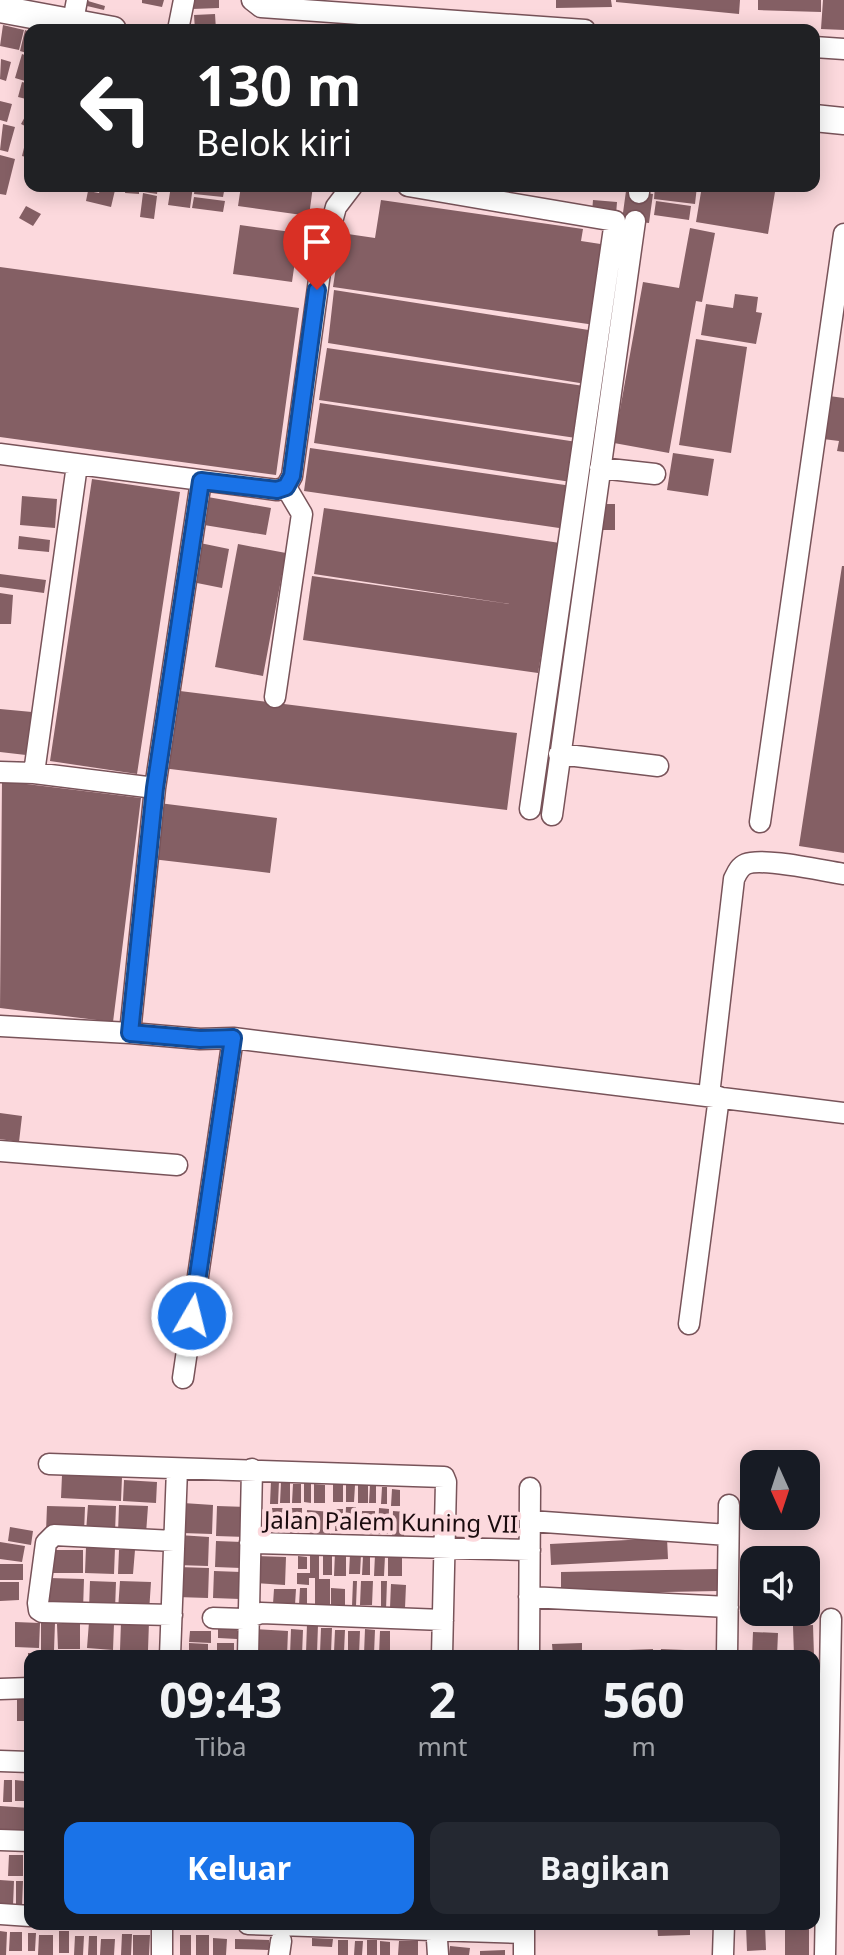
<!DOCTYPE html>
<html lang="id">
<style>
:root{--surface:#171b24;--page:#242831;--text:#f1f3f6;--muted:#9ea1a6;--accent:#1a73e8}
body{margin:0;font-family:"Noto Sans",sans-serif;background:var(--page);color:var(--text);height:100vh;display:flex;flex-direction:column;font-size:30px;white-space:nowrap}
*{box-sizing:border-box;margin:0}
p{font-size:26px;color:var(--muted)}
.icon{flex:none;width:44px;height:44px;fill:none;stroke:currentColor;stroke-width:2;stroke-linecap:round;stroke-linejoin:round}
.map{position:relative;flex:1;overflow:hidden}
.sheet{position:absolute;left:24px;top:1650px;width:796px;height:280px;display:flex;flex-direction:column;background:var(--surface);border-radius:16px;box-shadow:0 4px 20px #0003}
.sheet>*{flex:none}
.guide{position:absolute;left:24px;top:24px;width:796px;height:168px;border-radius:16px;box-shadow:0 4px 20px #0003;background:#202124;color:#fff;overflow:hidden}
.needle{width:52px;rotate:177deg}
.tools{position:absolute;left:740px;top:1450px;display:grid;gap:16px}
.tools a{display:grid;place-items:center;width:80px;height:80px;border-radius:16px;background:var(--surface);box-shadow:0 4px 20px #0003;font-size:40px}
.pin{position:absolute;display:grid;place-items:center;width:68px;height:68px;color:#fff;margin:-82px -34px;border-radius:50% 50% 50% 0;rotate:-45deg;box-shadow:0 0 8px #0007}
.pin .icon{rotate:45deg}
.me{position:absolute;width:88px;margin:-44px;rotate:8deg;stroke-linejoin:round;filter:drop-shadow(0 0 6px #0008)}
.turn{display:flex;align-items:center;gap:28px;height:168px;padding:0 40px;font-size:36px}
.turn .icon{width:104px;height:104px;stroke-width:2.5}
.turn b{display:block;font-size:56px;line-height:68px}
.eta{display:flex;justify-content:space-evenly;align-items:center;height:136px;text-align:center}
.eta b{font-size:48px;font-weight:700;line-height:56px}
.button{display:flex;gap:16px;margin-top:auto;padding:16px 40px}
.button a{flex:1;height:92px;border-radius:16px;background:var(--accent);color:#fff;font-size:32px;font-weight:700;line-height:92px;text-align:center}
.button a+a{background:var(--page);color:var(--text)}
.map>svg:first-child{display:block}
.building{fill:#845f64}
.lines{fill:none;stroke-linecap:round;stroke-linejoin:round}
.minor-casing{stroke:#785359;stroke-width:23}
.major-casing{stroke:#785359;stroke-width:29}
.minor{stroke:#fff;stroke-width:20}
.major{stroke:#fff;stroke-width:26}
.route-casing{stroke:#114b97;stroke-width:20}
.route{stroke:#1a73e8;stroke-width:14}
.labels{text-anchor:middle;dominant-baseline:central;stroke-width:8;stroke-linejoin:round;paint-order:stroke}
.street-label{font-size:24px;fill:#1a0b0e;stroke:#fcd9dd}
</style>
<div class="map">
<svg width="844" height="1955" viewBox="0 0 844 1955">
<rect width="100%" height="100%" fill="#fcd9dd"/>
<path class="building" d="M142 0H164L162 7 142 3Z
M192 0H219V8L192 9Z
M556 0H611L612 7 556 8Z
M616 0H740L739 14 616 2Z
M758 0H821V12L758 10Z
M823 0H844V30L821 29Z
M88 1 105 6 104 10 87 6Z
M215 14 216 30H195L194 15Z
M3 25 24 30 19 50 0 46Z
M25 30 30 32V54L20 51Z
M22 54 30 57 25 81 15 78Z
M1 59 11 62 6 81 0 79Z
M27 78 30 79V100L18 97 22 82 26 83Z
M0 101 12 104 7 122 0 120Z
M27 113 30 115V121L27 127 21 124Z
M3 124 15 127 8 152 0 150Z
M29 127H30V158L22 156Z
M0 155 15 159 6 195 0 194Z
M101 186H116L111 207 86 201 88 191 99 193Z
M126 186H139V194L125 193Z
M144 186H158L157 194 144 192Z
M171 186H193L190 208 168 205Z
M195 186H225L223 197 194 194Z
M241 186H313L309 216 238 206Z
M655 186H697L695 204 654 199Z
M702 186H776L768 234 696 222Z
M626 191 653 194 649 223 622 220Z
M143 193 157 196 154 219 140 217Z
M194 197 225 201 223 212 192 208Z
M381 200 583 229 581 241 607 245 595 325 333 287 341 233 375 238Z
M593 200 617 202 616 215 592 213Z
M656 201 691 206 689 220 654 215Z
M26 206 41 214 33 226 19 218Z
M240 225 299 233 292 282 233 274Z
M690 228 715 233 702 302 696 301 669 453 614 443 643 282 679 288Z
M0 267 299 308 276 475 0 437Z
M334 290 595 331 586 384 328 343Z
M735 294 758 297 756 312 762 313 756 344 701 335 706 304 733 308Z
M696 339 747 347 731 453 679 445Z
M327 348 584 386 576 438 319 400Z
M829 396 844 398V452L837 451 839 441 823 439Z
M320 403 577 442 571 482 314 443Z
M310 448 572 486 566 529 304 491Z
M673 453 714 459 708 496 667 490Z
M92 479 180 492 137 774 50 761Z
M22 496 57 499 55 528 20 525Z
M202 496 271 508 266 535 198 524Z
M603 504H615V530H603Z
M324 508 560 543 538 673 303 640 312 576 510 604 314 574Z
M19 536 50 540 49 552 18 549Z
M200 543 229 549 222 588 192 582Z
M238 544 286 553 263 676 215 667Z
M842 566H844V853L799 846Z
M0 574 46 580 44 593 0 587Z
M0 593 13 595 11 624H0Z
M172 690 517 733 507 810 162 768Z
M0 709 32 712 26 755 0 752Z
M2 781 141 798 113 1022 0 1008Z
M159 803 277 818 270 873 152 859Z
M0 1113 22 1116 19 1142 0 1139Z
M62 1475 122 1477 121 1501 61 1498Z
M124 1480 157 1482 156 1503 123 1501Z
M271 1481H279L278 1504H270Z
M281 1482H290V1503H280Z
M304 1483H311V1503L304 1502Z
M333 1483H343V1502H333Z
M293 1484H301V1503H292Z
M314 1484 325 1485V1503H314Z
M358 1484 368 1485V1503H358Z
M346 1485H355L354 1502H346Z
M370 1485H376V1503H369Z
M382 1487H387V1504H381Z
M392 1489 400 1490V1506H391Z
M183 1503 213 1505 212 1534 182 1533Z
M88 1505 116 1506 115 1533 86 1532Z
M119 1505 148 1506 146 1534 118 1533Z
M47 1506 85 1507 84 1533 46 1532Z
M217 1506 247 1507 246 1537 216 1536Z
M346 1507H356V1529H345Z
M272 1508H302V1533L272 1532Z
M379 1508 389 1509 388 1534H378Z
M336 1509H343L342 1531H335Z
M307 1510 331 1512 330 1534 306 1532Z
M362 1511H375V1534L361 1533Z
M393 1511 405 1512 404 1537H392Z
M10 1527 33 1531 31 1545 8 1541Z
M179 1535 209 1537 208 1566 177 1565Z
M667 1538 668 1559 551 1565 550 1544Z
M216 1541 242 1542 241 1568 215 1567Z
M0 1542 25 1546 22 1562 0 1559Z
M86 1547 115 1548 114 1574 85 1573Z
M50 1550H83V1573H50Z
M119 1550H135L133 1574H118Z
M323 1552H332V1575H323Z
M335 1552H346V1576H334Z
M310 1553H319V1579H330V1606L315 1605V1578H309V1585L297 1584V1573H310Z
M350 1554H361L360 1574H349Z
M375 1555 385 1556 384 1576H374Z
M256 1556 286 1557 285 1585 255 1583Z
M298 1556 307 1557V1569H298Z
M363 1556H370V1575H362Z
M388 1556H402V1576H388Z
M0 1564H23V1580H0Z
M178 1567 209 1568 208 1598 177 1597Z
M718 1569V1591L561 1594V1572Z
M214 1571 241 1572 240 1599 213 1598Z
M49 1578 84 1579 83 1610 47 1609Z
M90 1581 116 1582 115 1610 89 1609Z
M120 1581 151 1582 149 1612 118 1610Z
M353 1581H357L356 1606H352Z
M361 1581H373L372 1605H360Z
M381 1581H387L386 1610H381Z
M0 1582H19V1600L0 1601Z
M391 1584 406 1585 405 1608H390Z
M300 1588H307V1606L299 1605Z
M331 1588 345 1589V1609L331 1608Z
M274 1589H296L295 1605 273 1604Z
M15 1622 40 1623 39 1648 15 1647Z
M89 1622 114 1624 113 1650 87 1648Z
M121 1622H149L148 1650H120Z
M41 1623H55L54 1650H41Z
M80 1623V1649H58L57 1624Z
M307 1624 318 1625 317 1653H306Z
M813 1625 814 1656H794L793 1626Z
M218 1626 237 1627V1639L218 1638Z
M321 1628H332L331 1653H320Z
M252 1629 288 1631 287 1656H251Z
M291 1629 303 1630 302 1655H290Z
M365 1629 375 1630 374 1654H364Z
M335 1630H345L344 1652H334Z
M190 1631H211V1643L189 1642Z
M348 1631H360L359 1654H348Z
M380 1631H390V1655H379Z
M753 1632 778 1633 777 1656H752Z
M189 1643 208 1644V1654H189Z
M217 1643H234V1656L217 1655Z
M582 1643V1656H553L552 1644Z
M653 1649V1656H604V1651Z
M661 1649 709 1651V1656H660Z
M112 1651 159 1653V1656H112Z
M28 1653H50V1656H28Z
M17 1694 29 1695 28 1721H17Z
M4 1780H12V1802H3Z
M15 1780 24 1781V1801H15Z
M0 1806 30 1808V1834L0 1833Z
M9 1855H23V1876H8Z
M0 1880 14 1881 13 1906H0Z
M16 1881H23L22 1906 16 1905Z
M25 1883H30V1903H24Z
M657 1924H690V1935L658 1936Z
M785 1924H809V1955H785Z
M765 1925 766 1950 747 1951 746 1926Z
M0 1931 7 1932 6 1955H0Z
M59 1931H69V1953H59Z
M10 1932H22V1951H9Z
M28 1933H36L35 1951H28Z
M122 1934H132L131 1955H121Z
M39 1935H53V1955H38Z
M133 1935H150L149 1955H133Z
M180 1935H191V1955H180Z
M196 1935H209V1955H196Z
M75 1936H84L83 1955H74Z
M89 1936H97V1955H88Z
M213 1938 227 1939 226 1955H213Z
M312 1938 333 1939 332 1947 312 1946Z
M101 1939H115L114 1955H100Z
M235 1939 269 1940V1950L235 1949Z
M338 1940H348V1955H338Z
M367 1940H377V1955H367Z
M355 1941H363L362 1955H354Z
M380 1941 390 1942V1955H380Z
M399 1941H418V1955H398Z
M450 1946 470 1948 469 1955H449Z
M505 1950V1955H480V1951Z"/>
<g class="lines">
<g class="minor-casing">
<path id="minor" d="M252 0 261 7 585 30
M73 21 77 0
M178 30 184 0
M814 47 844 49
M408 186 615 221 530 809
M639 193V186
M0 454 277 490 286 487 292 476 322 258 336 207 352 186
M600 468 655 474
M201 481 155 788 130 1033 200 1039 233 1038
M275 697 302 514 286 487
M559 754 658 766
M0 772 34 773 155 788
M34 773 77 465
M552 815 635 221
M760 822 844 234
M0 1026 130 1033
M709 1095 734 879C737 873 739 867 746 864 763 857 823 871 844 874
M0 1151 177 1165
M689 1324 719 1097
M183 1378 233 1038 844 1113
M49 1464 444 1477 446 1482 442 1656
M530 1521 728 1535
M250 1543 530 1550
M529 1597 728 1607
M172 1615 42 1612 39 1610 38 1603 46 1543 54 1535 174 1541
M213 1618 244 1619 261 1613 443 1620
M170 1656 177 1469
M248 1656 252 1469
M529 1656 530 1488
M727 1656 729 1505
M0 1689 30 1688
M0 1761 30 1762
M0 1840 30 1841
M0 1914 30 1916
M248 1924 524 1933
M436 1924 438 1955
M162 1955V1924
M279 1955 281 1941
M524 1955V1924
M723 1955 724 1924
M825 1955 831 1619"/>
</g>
<g class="major-casing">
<path id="major" d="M0 9 113 30
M814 118 844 121"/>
</g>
<use href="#minor" class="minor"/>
<use href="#major" class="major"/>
</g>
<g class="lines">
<g class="route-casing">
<path id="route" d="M192 1316 233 1038 200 1039 130 1033 155 788 201 481 277 490 286 487 292 476 317 290"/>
</g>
<use href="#route" class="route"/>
</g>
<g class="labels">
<g class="street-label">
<text transform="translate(391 1521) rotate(1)">Jalan Palem Kuning VII</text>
</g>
</g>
</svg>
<div class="tools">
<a><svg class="needle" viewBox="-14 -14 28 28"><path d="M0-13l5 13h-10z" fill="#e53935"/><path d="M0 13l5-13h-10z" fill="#9ea1a6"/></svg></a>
<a><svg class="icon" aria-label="sound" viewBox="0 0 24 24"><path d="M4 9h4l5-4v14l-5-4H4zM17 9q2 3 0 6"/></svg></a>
</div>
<div class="pin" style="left:317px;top:290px;background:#d93025"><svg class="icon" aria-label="arrive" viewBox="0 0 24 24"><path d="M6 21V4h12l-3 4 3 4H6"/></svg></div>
<svg class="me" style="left:192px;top:1316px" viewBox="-20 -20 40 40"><circle r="17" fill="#1a73e8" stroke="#fff" stroke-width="3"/><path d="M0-11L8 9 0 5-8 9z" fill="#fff"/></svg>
<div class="guide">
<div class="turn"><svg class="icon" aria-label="left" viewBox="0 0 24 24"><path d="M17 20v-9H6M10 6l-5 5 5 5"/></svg><div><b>130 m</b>Belok kiri</div></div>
</div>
<section class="sheet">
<div class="eta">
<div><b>09:43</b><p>Tiba</p></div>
<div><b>2</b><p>mnt</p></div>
<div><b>560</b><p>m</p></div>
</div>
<div class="button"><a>Keluar</a><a>Bagikan</a></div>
</section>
</div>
